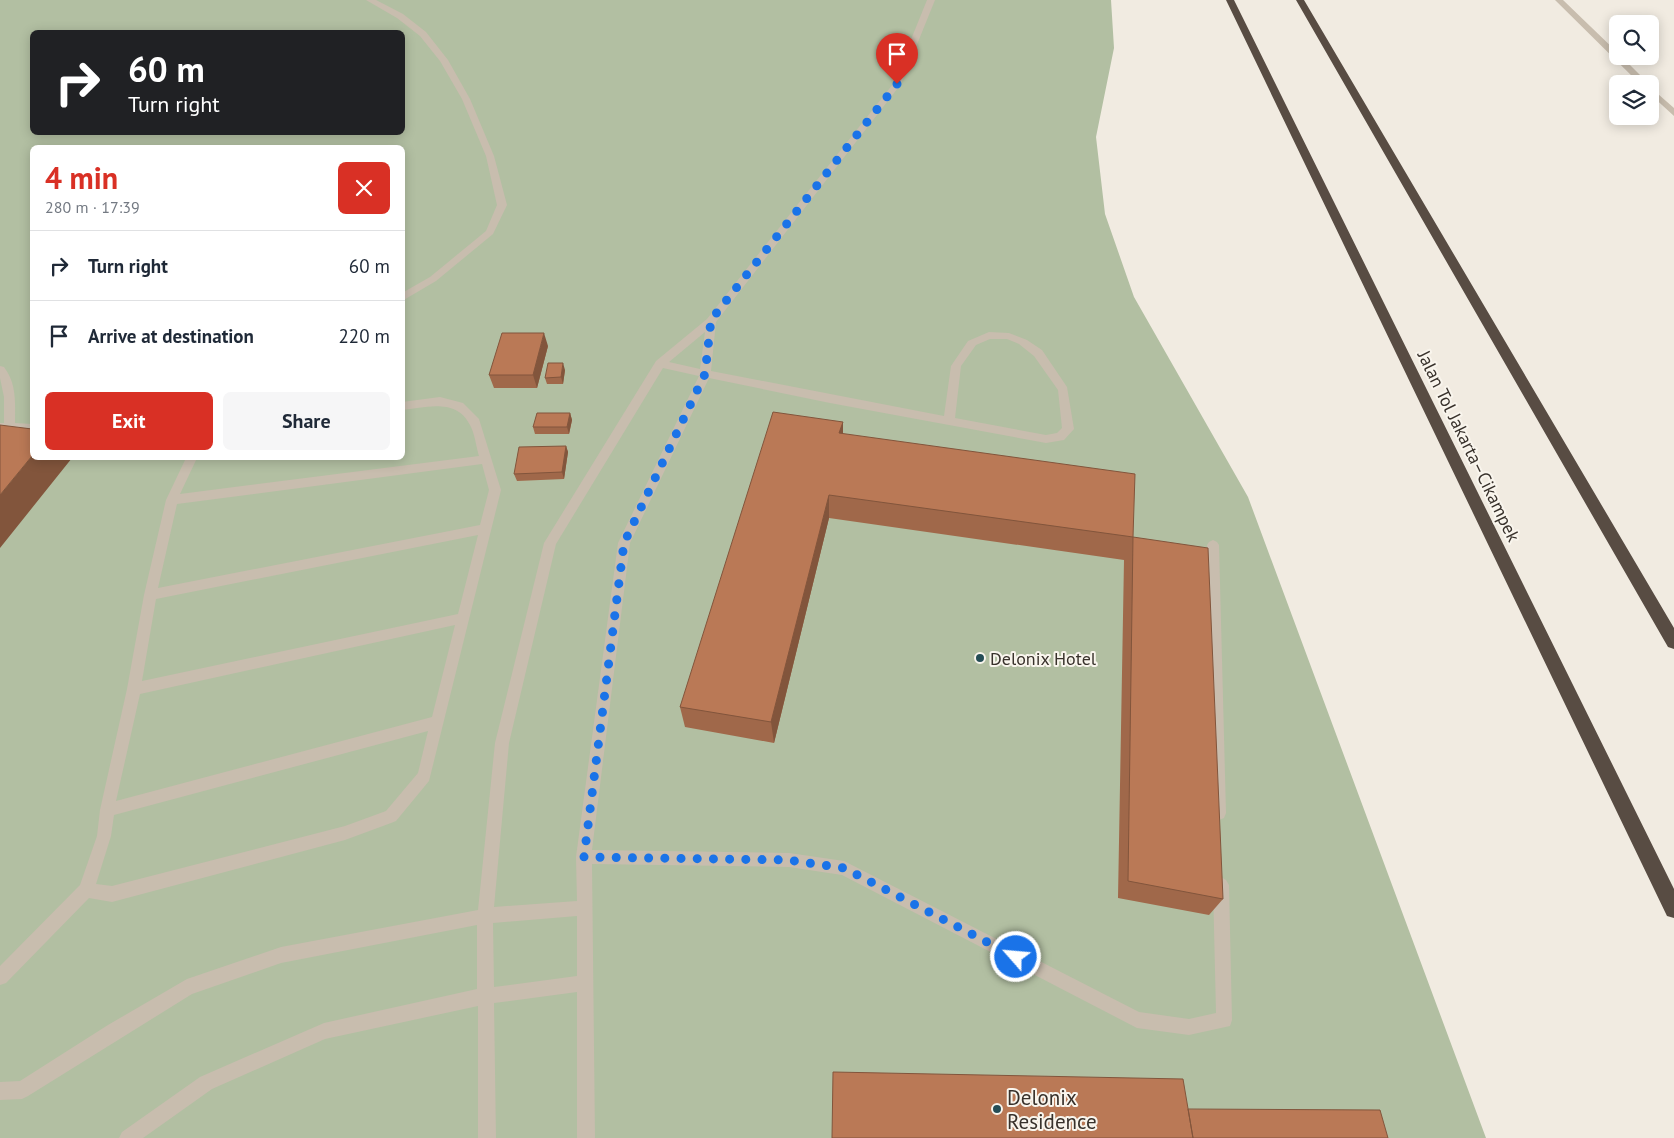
<!DOCTYPE html>
<meta charset="utf-8">
<style>
:root{--surface:#fff;--page:#f6f6f7;--text:#1f2937;--muted:#747a83;--line:#e0e1e3;--accent:#d93025}
body{margin:0;font-family:"PT Sans",sans-serif;background:var(--page);color:var(--text);height:100vh;display:flex;flex-direction:column;font-size:19px;white-space:nowrap}
*{box-sizing:border-box;margin:0}
p{font-size:16px;color:var(--muted)}
.icon{flex:none;width:28px;height:28px;fill:none;stroke:currentColor;stroke-width:2;stroke-linecap:round;stroke-linejoin:round}
.map{position:relative;flex:1;overflow:hidden}
.panel{position:absolute;left:30px;top:145px;width:375px;height:315px;display:flex;flex-direction:column;background:var(--surface);border-radius:8px;box-shadow:0 2px 12px #0003}
.panel>*{flex:none}
.banner{position:absolute;left:30px;top:30px;width:375px;height:105px;border-radius:8px;box-shadow:0 2px 12px #0003;background:#202124;color:#fff;overflow:hidden}
.buttons{position:absolute;left:1609px;top:15px;display:grid;gap:10px}
.buttons a{display:grid;place-items:center;width:50px;height:50px;border-radius:8px;background:var(--surface);box-shadow:0 2px 12px #0003;font-size:25px}
.pin{position:absolute;display:grid;place-items:center;width:42px;height:42px;color:#fff;margin:-51px -21px;border-radius:50% 50% 50% 0;rotate:-45deg;box-shadow:0 0 5px #0007}
.pin .icon{rotate:45deg}
.me{position:absolute;width:55px;margin:-28px;rotate:297deg;stroke-linejoin:round;filter:drop-shadow(0 0 4px #0008)}
.turn{display:flex;align-items:center;gap:18px;height:105px;padding:0 15px;font-size:22px}
.turn .icon{width:65px;height:65px;stroke-width:2.5}
.turn b{display:block;font-size:35px;line-height:42px}
.round{display:grid;place-items:center;flex:none;width:52px;height:52px;border-radius:8px;background:var(--page)}
.summary{display:flex;align-items:center;justify-content:space-between;height:85px;padding:0 15px}
h1{font-size:30px;font-weight:800;line-height:38px;color:var(--accent)}
.cta{display:flex;gap:10px;margin-top:auto;padding:10px 15px}
.cta a{flex:1;height:58px;border-radius:8px;background:var(--accent);color:#fff;font-size:20px;font-weight:800;line-height:58px;text-align:center}
.cta a+a{background:var(--page);color:var(--text)}
ul{padding:0;list-style:none}
li{display:flex;align-items:center;gap:15px;height:70px;padding:0 15px;border-top:1px solid var(--line)}
li div{flex:1}
li b{display:block;font-size:19px}
li em{font-style:normal}
.map>svg:first-child{display:block}
.green{fill:#b2bfa2;fill-rule:evenodd}
.lines{fill:none;stroke-linecap:round;stroke-linejoin:round}
.minor{fill:#c8bdae;fill-rule:evenodd}
.highway{fill:#584c43;fill-rule:evenodd}
.wall{fill:#a0684a}
.shaded-wall{fill:#82553c}
.building{fill:#ba7956;stroke:#82553c}
.route{stroke:#1a73e8;stroke-width:9;stroke-dasharray:0 16.2}
.poi-dot{fill:#254d56;stroke:#f9f5ed;stroke-width:2}
.labels{text-anchor:middle;dominant-baseline:central;stroke-width:4;stroke-linejoin:round;paint-order:stroke}
.street-label{font-size:18px;fill:#38312b;stroke:#f9f5ed}
.poi-label{font-size:18px;fill:#38312b;stroke:#f9f5ed;text-anchor:start}
.near-poi-label{font-size:21px;fill:#38312b;stroke:#f9f5ed;text-anchor:start}
</style>
<div class="map">
<svg width="1674" height="1138" viewBox="0 0 1674 1138">
<rect width="100%" height="100%" fill="#f1ebe1"/>
<path class="green" d="M0 0H1111L1114 48 1096 137 1105 214 1134 297 1248 497 1486 1138H0ZM32 32H402V132H32ZM32 148H402V458H32Z"/>
<g class="lines">
<path class="minor" d="M366 0H376L403 14 426 32 448 60 470 99 494 156 507 205 493 234 436 281 402 301V293L430 277 486 231 497 205 486 156 462 99 440 61 420 36 397 18Z
M927 0H935L901 84 716 322 711 371 944 416 951 366 968 341 989 332 1009 333 1027 340 1042 350 1067 387 1074 429 1064 440 1046 443 830 403 709 378 630 543 592 850 789 853 844 861 1139 1012 1189 1019 1216 1013 1213 885 1216 880 1221 877 1226 880 1229 885 1232 1020 1230 1026 1189 1035 1137 1028 842 875 789 867 592 864 595 1138H577V992L494 1003 496 1138H478V1006L325 1039 212 1089 143 1138H119L122 1132 200 1077 324 1023 477 989V925L281 963 192 994 28 1096 22 1099 0 1100V1082L20 1081 108 1025 187 979 281 947 478 910 495 743 544 543 656 361 707 319 893 84ZM705 332 700 369 669 362ZM990 339H1007L1019 344 1034 356 1058 390 1062 428 1057 433 1046 435 955 418 961 366 976 345ZM663 368 699 376 618 543 576 857 577 901 494 907 509 743 556 544ZM577 916V976L494 987 493 923Z
M1555 0H1563L1618 53V56H1621L1649 84H1640Z
M1650 87 1674 108V116L1650 94Z
M0 366 4 367C17 384 15 403 15 423L32 424V432L0 431V423H4V397L0 378Z
M440 397 463 403 479 419 501 490 429 781 396 821 391 823 345 840 112 902 89 898 6 983 0 985V966L80 885 97 836 100 810 127 689 144 595 166 500 186 458H197L180 494 479 456C476 446 475 434 470 425 457 398 426 407 402 410V402ZM482 464 489 490 480 525 158 588 177 504ZM478 535 458 614 142 681 156 599ZM455 625 432 717 116 801 140 694ZM428 731 418 773 386 811 345 826 112 886 96 884 111 836 114 815Z
M1213 540 1217 542 1219 545 1226 813 1224 818 1219 820 1214 818 1212 813 1207 545 1209 542Z"/>
<path class="highway" d="M1226 0H1234L1674 889V918L1667 916Z
M1296 0H1304L1674 628V649L1668 647Z"/>
</g>
<path class="wall" d="M548 346 537 388H494L489 375Z
M565 370 563 384H547L545 378Z
M570 413 572 420 569 434H535L533 427Z
M843 422V434L1133 537 1223 899 1209 915 1118 898 1124 560 829 518 774 743 685 727 680 707Z
M566 446 568 452 564 479 517 481 514 474Z"/>
<path class="shaded-wall" d="M544 333 548 346 537 388 533 375Z
M563 363 565 370 563 384 561 377Z
M570 413 572 420 569 434 567 427Z
M843 422V446L839 433Z
M566 446 568 452 564 479 562 472Z
M32 456V458H72L0 548V495Z
M829 495V518L774 743 771 722Z"/>
<path class="building" d="M502 333H544L533 375H489Z
M548 363H563L561 377 545 378Z
M773 412 843 422 839 433 1135 474 1133 537 829 495 771 722 680 707Z
M537 413H570L567 427H533Z
M0 425 32 429V456L0 495Z
M566 446 562 472 514 474 519 447Z
M1133 537 1208 548 1223 899 1128 881Z
M833 1072 1183 1079 1193 1138H832Z
M1188 1109 1380 1110 1388 1138H1193Z"/>
<g class="lines">
<path class="route" d="M897 84 711 320 705 374 624 543 584 857 788 860 844 868 1016 957"/>
</g>
<g class="poi-dot">
<circle cx="980" cy="658" r="5"/>
<circle cx="997" cy="1109" r="5"/>
</g>
<g class="labels">
<g class="street-label">
<text transform="translate(1469 446) rotate(64)">Jalan Tol Jakarta–Cikampek</text>
</g>
<g class="poi-label">
<text x="990" y="658">Delonix Hotel</text>
</g>
<g class="near-poi-label">
<text x="1007" y="1097">Delonix<tspan x="1007" dy="24">Residence</tspan></text>
</g>
</g>
</svg>
<div class="buttons">
<a><svg class="icon" aria-label="search" viewBox="0 0 24 24"><circle cx="10" cy="10" r="6"/><path d="M15 15l6 6"/></svg></a>
<a><svg class="icon" aria-label="layers" viewBox="0 0 24 24"><path d="M12 4l9 5-9 5-9-5zM3 14l9 5 9-5"/></svg></a>
</div>
<div class="pin" style="left:897px;top:84px;background:#d93025"><svg class="icon" aria-label="arrive" viewBox="0 0 24 24"><path d="M6 21V4h12l-3 4 3 4H6"/></svg></div>
<svg class="me" style="left:1016px;top:957px" viewBox="-20 -20 40 40"><circle r="17" fill="#1a73e8" stroke="#fff" stroke-width="3"/><path d="M0-11L8 9 0 5-8 9z" fill="#fff"/></svg>
<div class="banner">
<div class="turn"><svg class="icon" aria-label="right" viewBox="0 0 24 24"><path d="M7 20v-9h11M14 6l5 5-5 5"/></svg><div><b>60 m</b>Turn right</div></div>
</div>
<section class="panel">
<div class="summary"><div><h1>4 min</h1><p>280 m · 17:39</p></div><a class="round" style="background:#d93025;color:#fff"><svg class="icon" aria-label="close" viewBox="0 0 24 24"><path d="M6 6l12 12M18 6L6 18"/></svg></a></div>
<ul>
<li><svg class="icon" aria-label="right" viewBox="0 0 24 24"><path d="M7 20v-9h11M14 6l5 5-5 5"/></svg><div><b>Turn right</b></div><em>60 m</em></li>
<li><svg class="icon" aria-label="arrive" viewBox="0 0 24 24"><path d="M6 21V4h12l-3 4 3 4H6"/></svg><div><b>Arrive at destination</b></div><em>220 m</em></li>
</ul>
<div class="cta"><a>Exit</a><a>Share</a></div>
</section>
</div>
